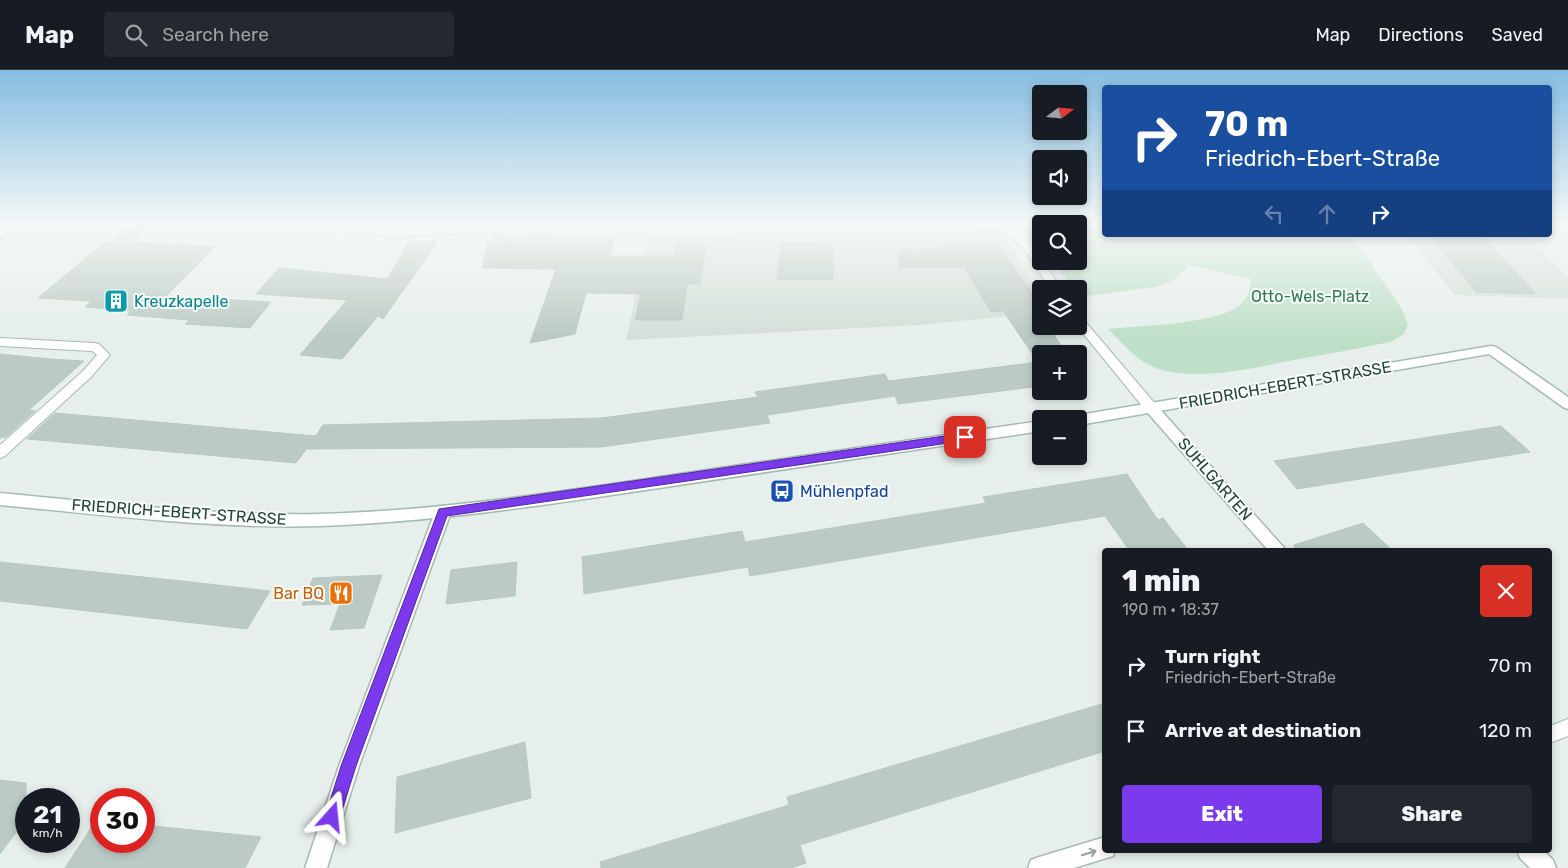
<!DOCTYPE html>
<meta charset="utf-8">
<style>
:root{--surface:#171b24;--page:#242831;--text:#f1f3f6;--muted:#9ea1a6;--line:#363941;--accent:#7c3aed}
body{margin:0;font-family:Rubik,sans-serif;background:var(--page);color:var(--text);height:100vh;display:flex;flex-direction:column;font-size:19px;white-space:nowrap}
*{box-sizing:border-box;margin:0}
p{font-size:16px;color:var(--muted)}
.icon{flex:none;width:28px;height:28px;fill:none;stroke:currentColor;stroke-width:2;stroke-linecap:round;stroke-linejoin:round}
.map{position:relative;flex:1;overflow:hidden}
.drawer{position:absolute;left:1102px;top:478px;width:450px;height:305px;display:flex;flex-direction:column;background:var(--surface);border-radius:5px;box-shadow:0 2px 8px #0003}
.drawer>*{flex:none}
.top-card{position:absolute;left:1102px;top:15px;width:450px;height:152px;border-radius:5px;box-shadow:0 2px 8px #0003;background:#1a4fa0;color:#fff;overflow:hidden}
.needle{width:32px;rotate:74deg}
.buttons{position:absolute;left:1032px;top:15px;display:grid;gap:10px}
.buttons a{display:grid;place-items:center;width:55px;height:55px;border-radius:5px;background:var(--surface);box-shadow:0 2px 8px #0003;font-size:25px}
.speed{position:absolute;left:15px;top:718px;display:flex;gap:10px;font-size:25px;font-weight:700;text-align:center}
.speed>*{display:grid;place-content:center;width:65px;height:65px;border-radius:50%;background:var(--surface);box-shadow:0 2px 8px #0003;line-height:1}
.speed small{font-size:12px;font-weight:400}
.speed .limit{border:8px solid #d22;background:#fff;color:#111}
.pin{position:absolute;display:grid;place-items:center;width:42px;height:42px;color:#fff;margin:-21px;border-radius:10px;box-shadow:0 2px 8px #0006}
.me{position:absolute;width:55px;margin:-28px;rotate:18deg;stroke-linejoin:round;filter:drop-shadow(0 0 4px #0008)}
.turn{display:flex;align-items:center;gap:18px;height:105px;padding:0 20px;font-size:22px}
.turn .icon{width:65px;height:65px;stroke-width:2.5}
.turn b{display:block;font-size:35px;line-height:42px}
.lanes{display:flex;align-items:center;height:48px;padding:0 20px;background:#0003;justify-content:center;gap:25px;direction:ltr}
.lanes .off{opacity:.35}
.round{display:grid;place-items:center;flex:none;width:52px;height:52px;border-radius:5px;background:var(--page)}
.head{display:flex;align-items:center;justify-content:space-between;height:85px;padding:0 20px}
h1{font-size:30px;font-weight:800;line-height:38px}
.action{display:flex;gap:10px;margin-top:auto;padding:10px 20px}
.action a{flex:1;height:58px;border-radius:5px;background:var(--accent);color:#fff;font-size:20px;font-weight:800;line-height:58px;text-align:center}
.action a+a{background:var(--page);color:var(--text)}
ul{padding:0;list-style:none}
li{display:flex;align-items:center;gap:15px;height:65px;padding:0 20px}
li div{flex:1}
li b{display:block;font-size:19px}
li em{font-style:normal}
header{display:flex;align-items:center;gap:30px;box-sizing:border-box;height:70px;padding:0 25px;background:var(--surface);border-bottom:1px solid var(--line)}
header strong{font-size:24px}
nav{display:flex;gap:28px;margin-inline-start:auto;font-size:18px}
.search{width:350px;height:45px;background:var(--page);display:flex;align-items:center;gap:12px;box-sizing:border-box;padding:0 18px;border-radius:5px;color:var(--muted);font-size:19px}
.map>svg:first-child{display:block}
.built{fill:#d4dfda}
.green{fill:#bfe0c8}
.building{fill:#bbcac4;stroke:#b8c9c2}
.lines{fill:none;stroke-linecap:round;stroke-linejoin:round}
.lane-casing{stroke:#a8b8b2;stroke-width:2}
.street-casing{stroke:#a8b8b2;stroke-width:3}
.secondary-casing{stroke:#a4bbb3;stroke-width:3}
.lane{fill:#fff;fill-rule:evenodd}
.street{fill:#fff;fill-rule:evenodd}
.secondary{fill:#fff;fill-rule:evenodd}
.oneway{stroke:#92a09c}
.route{fill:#7c3aed;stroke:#51269a}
.labels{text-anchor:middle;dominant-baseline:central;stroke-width:4;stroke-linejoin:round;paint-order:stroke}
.park-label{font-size:16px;fill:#2d7a4b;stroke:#f7fbf9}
.culture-label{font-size:16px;fill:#0d838f;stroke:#f7fbf9;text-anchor:start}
.street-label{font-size:16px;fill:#24423a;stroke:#f7fbf9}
.transit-label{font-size:16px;fill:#164399;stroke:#f7fbf9;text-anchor:start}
.food-label{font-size:16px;fill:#c56008;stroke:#f7fbf9;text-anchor:end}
</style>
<header>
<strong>Map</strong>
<div class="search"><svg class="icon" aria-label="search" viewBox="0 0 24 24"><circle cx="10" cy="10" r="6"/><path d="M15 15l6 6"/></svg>Search here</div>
<nav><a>Map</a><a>Directions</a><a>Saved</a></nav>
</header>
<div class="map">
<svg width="1568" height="798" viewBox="0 0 1568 798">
<rect width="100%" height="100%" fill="#e6efeb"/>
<path class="built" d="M1002 161 1041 225V243L918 255 626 270 649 164Z
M1407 165H1528L1568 208V229L1455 225Z"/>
<path class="green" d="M1017 154H1041V176L1040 175Z
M1079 154H1105V165H1351L1402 239 1408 255 1404 264 1390 272C1360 278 1329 284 1299 289 1259 297 1190 314 1151 296 1134 288 1122 272 1108 259 1141 255 1218 255 1241 234 1249 227 1250 218 1251 209L1189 195 1177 208 1157 217 1079 227V219H1073L1053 191H1079Z"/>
<path class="building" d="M130 154H143L135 172 215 177 166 226 271 232 250 258 185 254 189 250 127 245 131 241 85 237 91 231 38 228 106 171H114Z
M1429 165H1482L1536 224 1476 222Z
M494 166 615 167 610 186H674L676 174H706L700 214H687L682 250H635L641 224 586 223 575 264 530 273 556 199 482 198 488 170H493Z
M438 171 383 249 378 246 342 289 300 285 347 230 256 224 279 198 387 209 409 172Z
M781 172 829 173V176H833V210H777Z
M997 172 1041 236V256H1048L1067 284H1041V316L898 334 895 326 767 345 770 353 601 377 307 379 323 355 602 348 758 327 755 322 885 304 890 314 889 311 1038 292 1003 241 991 242 965 198H899L898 182Z
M0 284 50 289 84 291 29 340 35 341 6 367 0 368Z
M55 343 316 366 296 393 27 369Z
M1501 356 1530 382 1297 419 1274 391Z
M1127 404 1158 450 1163 448 1188 480H1129L1105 446 750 506 748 497 584 524 582 487 742 461 745 472 986 433 983 427Z
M1363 453 1392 480H1295L1294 475Z
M0 492 191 512 270 521 247 559 0 531Z
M517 492 515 526 446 534 451 500Z
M382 505 364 558 330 560 340 534 302 535 313 508Z
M1105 633V681L800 775 806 793 791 798H601L600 792 789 735 787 727Z
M525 672 531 728 395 763 397 707Z
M0 710 26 713V749L0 784Z
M96 750H101V771H144V755L261 767 245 798H65Z"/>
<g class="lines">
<g class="lane-casing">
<path id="lane" d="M324 154 392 160 572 154H1004C1030 161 1047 198 1061 219H1050L1023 177 1002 160 633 158 392 166 332 161 328 160Z
M1079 248 1083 249 1157 336 1158 339 1157 342H1147L1077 256Z
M0 268 95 273 99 274 110 285 91 307 5 386 0 388V375L83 301 97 285 92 281 0 276Z
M1568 649V666L1550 673V656Z"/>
</g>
<g class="street-casing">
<path id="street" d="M1152 334 1157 336 1286 480H1268L1147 342 1145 339 1147 336Z
M443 436 449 438 451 442 359 696 327 798H305L339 696 435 442 437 438Z
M1105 767V780H1115L1113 786 1074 798H1028L1031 790 1039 787Z
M1517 780H1543L1553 790 1556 798H1530L1520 788Z"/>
</g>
<g class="secondary-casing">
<path id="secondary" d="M9 154H21L0 168V160Z
M1491 276 1496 277 1568 327V339L1563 337 1489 284 1079 355V349H1073L1079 345Z
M1041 351V361C916 380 791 398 666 417 551 434 437 452 320 456 213 459 106 445 0 435V423C106 433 213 446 320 444 436 441 551 423 666 406 791 388 916 369 1041 351Z"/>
</g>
<use href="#lane" class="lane"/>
<use href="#street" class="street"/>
<use href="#secondary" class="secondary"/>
</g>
<defs><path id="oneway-shaft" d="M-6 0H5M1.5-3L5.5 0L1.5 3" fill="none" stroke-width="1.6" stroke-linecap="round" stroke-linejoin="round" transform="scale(1.25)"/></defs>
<use class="oneway" href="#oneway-shaft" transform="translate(1089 783) rotate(-17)"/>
<linearGradient id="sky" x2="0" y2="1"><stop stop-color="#84bce0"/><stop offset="0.58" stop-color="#f4f8f6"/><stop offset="1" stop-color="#f4f8f6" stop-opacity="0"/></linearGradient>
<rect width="1568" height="266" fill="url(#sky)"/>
<path class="route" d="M965 363 971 367 969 370 447 446 356 696 340 747 338 752 332 755 327 752 325 747 341 696 439 439Z"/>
<defs>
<g id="building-square" transform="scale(1.25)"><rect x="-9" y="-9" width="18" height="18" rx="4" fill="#0f9aa8" stroke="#f7fbf9"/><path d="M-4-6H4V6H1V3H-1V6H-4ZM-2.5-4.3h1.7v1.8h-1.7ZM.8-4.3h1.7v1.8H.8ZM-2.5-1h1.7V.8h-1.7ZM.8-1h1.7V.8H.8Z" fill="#fff"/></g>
<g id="bus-square" transform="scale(1.25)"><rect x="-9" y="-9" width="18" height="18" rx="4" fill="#1a4fb4" stroke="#f7fbf9"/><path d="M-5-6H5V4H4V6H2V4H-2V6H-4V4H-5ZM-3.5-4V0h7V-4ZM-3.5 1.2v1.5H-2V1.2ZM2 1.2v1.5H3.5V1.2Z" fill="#fff"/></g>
<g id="restaurant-square" transform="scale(1.25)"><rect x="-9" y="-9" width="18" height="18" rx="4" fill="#e8710a" stroke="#f7fbf9"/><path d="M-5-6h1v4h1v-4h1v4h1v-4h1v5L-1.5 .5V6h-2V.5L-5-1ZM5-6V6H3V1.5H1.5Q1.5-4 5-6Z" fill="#fff"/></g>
</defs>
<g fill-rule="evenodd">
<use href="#building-square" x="116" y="231"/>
<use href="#bus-square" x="782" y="421"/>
<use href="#restaurant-square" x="341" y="523"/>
</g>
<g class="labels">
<g class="park-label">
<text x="1310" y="226">Otto-Wels-Platz</text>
</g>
<g class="culture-label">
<text x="134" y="231">Kreuzkapelle</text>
</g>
<g class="street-label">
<text transform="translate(1285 315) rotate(-10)">FRIEDRICH-EBERT-STRASSE</text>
<text transform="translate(1215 409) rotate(49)">SUHLGARTEN</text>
<text transform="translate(179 442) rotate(4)">FRIEDRICH-EBERT-STRASSE</text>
</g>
<g class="transit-label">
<text x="800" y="421">Mühlenpfad</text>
</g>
<g class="food-label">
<text x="324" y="523">Bar BQ</text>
</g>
</g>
</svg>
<div class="buttons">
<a><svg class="needle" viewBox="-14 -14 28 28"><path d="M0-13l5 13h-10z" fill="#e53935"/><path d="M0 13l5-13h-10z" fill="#9ea1a6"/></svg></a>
<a><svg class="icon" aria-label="sound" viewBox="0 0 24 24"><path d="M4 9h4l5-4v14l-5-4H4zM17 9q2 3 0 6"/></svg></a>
<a><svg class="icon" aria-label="search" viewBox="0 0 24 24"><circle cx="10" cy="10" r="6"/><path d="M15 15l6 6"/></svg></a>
<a><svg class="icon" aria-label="layers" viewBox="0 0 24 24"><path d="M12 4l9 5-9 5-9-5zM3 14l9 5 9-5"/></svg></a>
<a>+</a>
<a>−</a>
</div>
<div class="speed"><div>21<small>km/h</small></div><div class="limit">30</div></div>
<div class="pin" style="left:965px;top:367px;background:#d93025"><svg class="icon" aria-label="arrive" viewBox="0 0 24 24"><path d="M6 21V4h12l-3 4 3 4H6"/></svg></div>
<svg class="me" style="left:332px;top:747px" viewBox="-20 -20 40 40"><path d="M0-17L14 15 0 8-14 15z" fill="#7c3aed" stroke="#fff" stroke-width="4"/></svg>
<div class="top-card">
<div class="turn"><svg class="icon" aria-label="right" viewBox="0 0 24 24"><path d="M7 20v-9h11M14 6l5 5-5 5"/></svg><div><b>70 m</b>Friedrich-Ebert-Straße</div></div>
<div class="lanes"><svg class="icon off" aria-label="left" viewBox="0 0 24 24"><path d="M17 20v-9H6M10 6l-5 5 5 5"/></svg><svg class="icon off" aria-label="ahead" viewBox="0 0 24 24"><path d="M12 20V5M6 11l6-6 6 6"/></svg><svg class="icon" aria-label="right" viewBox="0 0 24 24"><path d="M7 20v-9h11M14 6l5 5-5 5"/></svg></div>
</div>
<section class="drawer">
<div class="head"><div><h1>1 min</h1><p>190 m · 18:37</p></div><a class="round" style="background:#d93025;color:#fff"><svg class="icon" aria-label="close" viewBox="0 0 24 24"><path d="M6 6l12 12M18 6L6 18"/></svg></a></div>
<ul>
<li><svg class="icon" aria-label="right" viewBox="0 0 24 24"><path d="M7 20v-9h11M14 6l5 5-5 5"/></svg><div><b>Turn right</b><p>Friedrich-Ebert-Straße</p></div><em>70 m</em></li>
<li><svg class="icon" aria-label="arrive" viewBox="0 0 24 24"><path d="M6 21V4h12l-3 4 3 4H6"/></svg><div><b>Arrive at destination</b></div><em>120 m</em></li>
</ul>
<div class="action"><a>Exit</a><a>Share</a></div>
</section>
</div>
